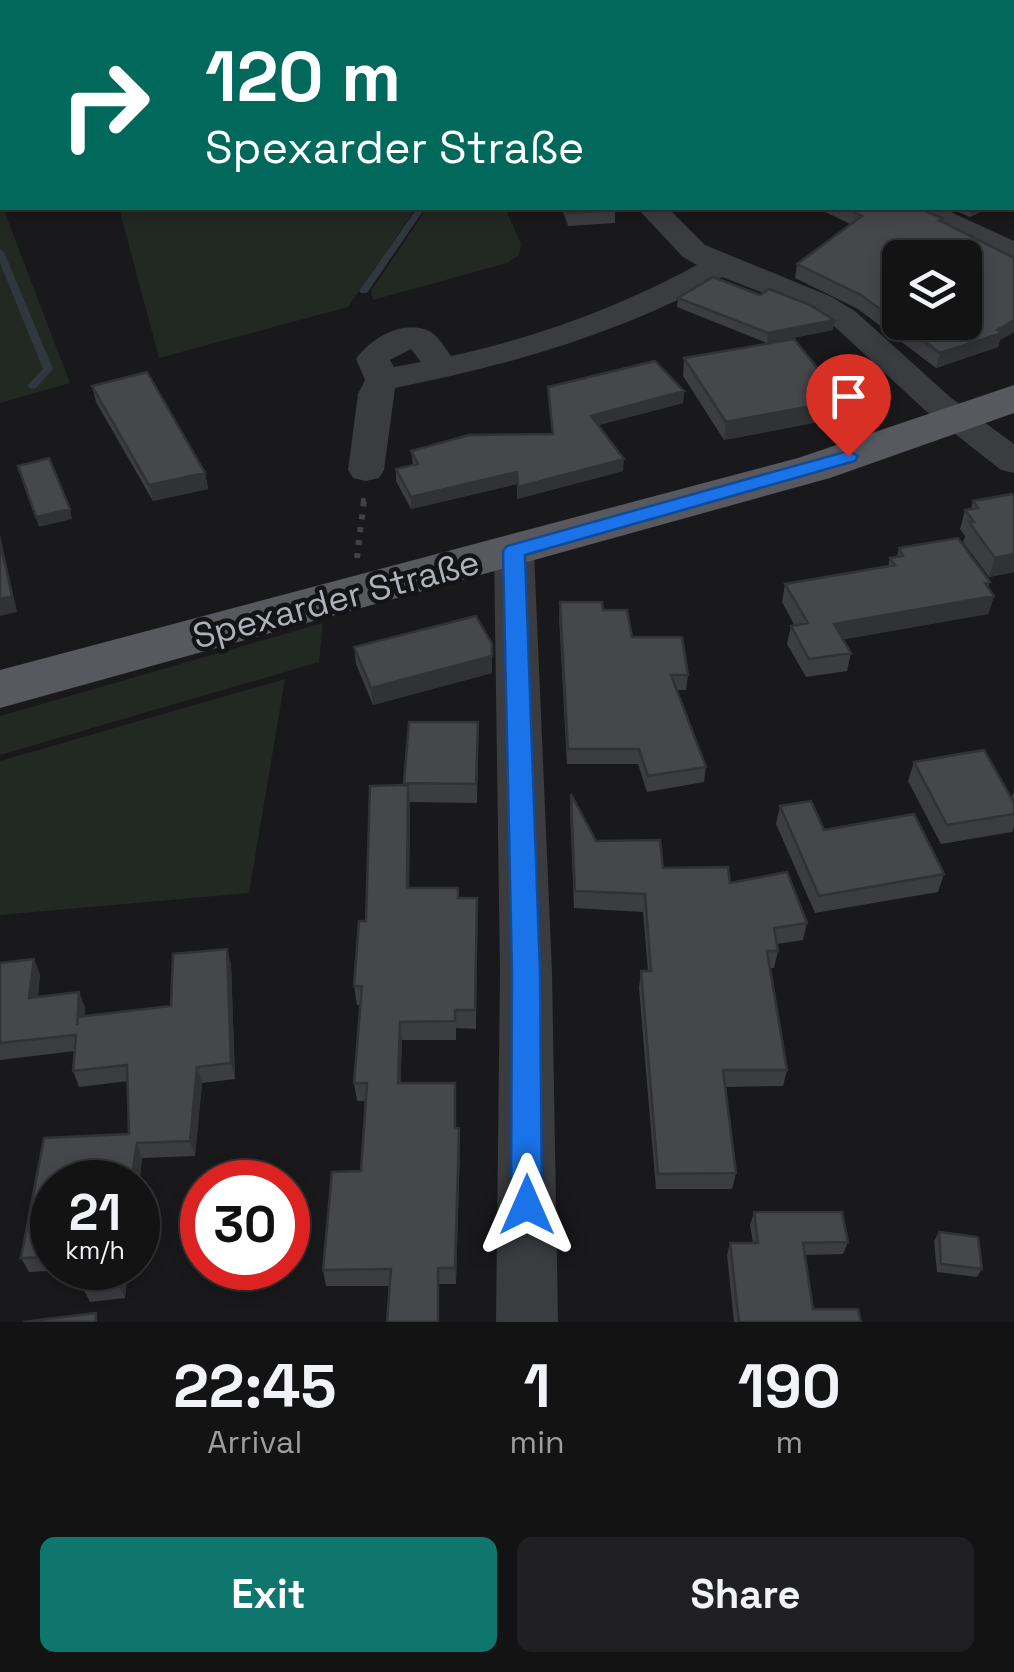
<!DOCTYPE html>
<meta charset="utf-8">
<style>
:root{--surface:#131314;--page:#202022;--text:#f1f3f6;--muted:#9d9ea0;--line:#323234;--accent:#0f766e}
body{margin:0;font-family:"Space Grotesk",sans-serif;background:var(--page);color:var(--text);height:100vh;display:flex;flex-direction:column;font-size:38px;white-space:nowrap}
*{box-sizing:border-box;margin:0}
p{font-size:32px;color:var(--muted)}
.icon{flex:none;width:55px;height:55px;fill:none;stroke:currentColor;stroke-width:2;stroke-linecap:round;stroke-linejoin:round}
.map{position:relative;height:1322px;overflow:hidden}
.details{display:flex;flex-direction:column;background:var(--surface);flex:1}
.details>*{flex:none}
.hud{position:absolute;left:0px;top:0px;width:1015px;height:210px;box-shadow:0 5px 15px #0003,0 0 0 2px var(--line);background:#00695c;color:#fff;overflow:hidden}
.controls{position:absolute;left:882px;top:240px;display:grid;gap:20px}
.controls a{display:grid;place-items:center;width:100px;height:100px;border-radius:15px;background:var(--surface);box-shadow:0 5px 15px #0003,0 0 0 2px var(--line);font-size:50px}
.speed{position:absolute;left:30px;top:1160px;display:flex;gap:20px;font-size:50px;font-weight:700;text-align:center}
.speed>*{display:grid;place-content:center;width:130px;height:130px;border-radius:50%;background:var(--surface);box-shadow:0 5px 15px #0003,0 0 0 2px var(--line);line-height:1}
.speed small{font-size:25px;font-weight:400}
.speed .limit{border:15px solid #d22;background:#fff;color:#111}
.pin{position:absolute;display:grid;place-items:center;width:85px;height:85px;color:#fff;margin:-102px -42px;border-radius:50% 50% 50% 0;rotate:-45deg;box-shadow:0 0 10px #0007}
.pin .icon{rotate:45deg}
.me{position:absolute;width:110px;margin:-55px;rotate:0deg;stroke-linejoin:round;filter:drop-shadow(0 0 8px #0008)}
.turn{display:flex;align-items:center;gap:35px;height:210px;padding:0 40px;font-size:45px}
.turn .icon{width:130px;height:130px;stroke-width:2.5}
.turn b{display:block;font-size:70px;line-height:85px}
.eta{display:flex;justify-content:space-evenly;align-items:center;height:170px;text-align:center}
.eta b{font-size:60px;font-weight:800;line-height:70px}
.cta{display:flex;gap:20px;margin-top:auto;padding:20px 40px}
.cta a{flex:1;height:115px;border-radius:15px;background:var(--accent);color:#fff;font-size:40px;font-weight:800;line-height:115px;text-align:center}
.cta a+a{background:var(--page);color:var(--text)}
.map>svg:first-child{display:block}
.green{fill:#212922}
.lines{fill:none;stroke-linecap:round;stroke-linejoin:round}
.stream{fill:#30383f;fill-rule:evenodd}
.path-far1{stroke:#414347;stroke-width:5;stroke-dasharray:4 6;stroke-linecap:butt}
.path{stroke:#414347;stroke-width:6;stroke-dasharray:5 8;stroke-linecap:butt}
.minor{fill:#3b3c40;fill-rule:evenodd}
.major{fill:#57595f;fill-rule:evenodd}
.wall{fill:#3c3d40}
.shaded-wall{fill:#313234}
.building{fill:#46474b;stroke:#313234;stroke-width:2.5;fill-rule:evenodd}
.route{fill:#1a73e8;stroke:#114b97;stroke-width:2.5}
.labels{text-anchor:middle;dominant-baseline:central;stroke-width:9;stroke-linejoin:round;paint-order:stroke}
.street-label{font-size:35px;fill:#adb1ba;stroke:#141416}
</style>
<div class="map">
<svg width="1014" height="1322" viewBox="0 0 1014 1322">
<rect width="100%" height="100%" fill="#19191b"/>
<path class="green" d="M0 200 70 383 0 403Z
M119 208H416L348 307 159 358Z
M427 208H505L521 244 519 255 507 263 373 300 371 291Z
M323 623 319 662 0 755V716Z
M285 679 249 893 0 915V761Z"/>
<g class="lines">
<path class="stream" d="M566 0 564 2H558L559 0Z
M417 208H425L367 293H361L359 291Z
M0 249 4 252 53 369 36 388 32 389 27 386 43 369 0 263Z"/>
<path class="path-far1" d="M363 502 364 496"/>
<path class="path" d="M357 558 364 500"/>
<path class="minor" d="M637 208H668L705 245 832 297 856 312 950 397 1014 444V473L1001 470 926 411 834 326 810 311 722 277C619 334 510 365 395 388L384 470 379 478 366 481 353 478 348 470 358 394 365 380 356 359C371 338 403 319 429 331 438 335 445 348 451 356 538 337 619 307 697 265L683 257ZM411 349 421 362 394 367 390 360Z
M906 208H942L1014 241V262L910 214Z
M514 538 528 542 534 551 552 972 558 1322H496L500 972 494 551 500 542Z"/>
<path class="major" d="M1014 385V413L830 478 0 708V670L798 458Z"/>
</g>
<path class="wall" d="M562 208H615V223L568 226Z
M817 208H919L942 221 1014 258V332L1000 340 998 347 936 368 858 309 795 278 797 264 850 224Z
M949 208H989L970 217Z
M760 295 833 330 767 343 677 307 678 298Z
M684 358 843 400 840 418 724 440 683 376Z
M92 386 205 473 208 489 153 501 96 402Z
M548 387 684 391 683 403 599 425 623 471 517 499V484L411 509 396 481V469L413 465 411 451 552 434Z
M973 501 1014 572 989 577 963 542 965 536 960 529 965 510 971 509Z
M899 548 988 588 994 596 988 614 843 639 851 653 847 671 806 677 787 644 791 626H795L782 602 785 584 888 566 890 558 897 557Z
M560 602 603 610 632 637 688 675 686 690H677L706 767 704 782 647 792 638 764H567L559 618Z
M354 647 492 673 373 705 356 664Z
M409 722 478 742 477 803 410 802 409 888 459 898H477L476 1029 456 1028V1040H402L400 1083H455L456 1128 460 1145 456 1284H439V1322H387L389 1286H326L323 1270 361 1171 366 1101H357L354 1083 360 1005H357L354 986 366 921 405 785Z
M914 762 1011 798 1014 792V827L1012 832 941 844 908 781Z
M571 794 596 841 663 868 730 883 807 923 803 940 777 944 778 951 774 968H770L787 1070 783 1086 725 1087 736 1173 732 1189H656L639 988 641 971H648L643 912 574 908 570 811Z
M780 806 824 830 944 874 938 892 815 913 776 824Z
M227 949 231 965 235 1079 202 1083 195 1156 142 1158 138 1196V1182H52V1268H128L125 1298 90 1302 83 1288 85 1269 29 1272 21 1258 44 1138 129 1134 128 1081 79 1087 73 1071 75 1051 0 1060V963L34 959 40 975 38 996 79 992 85 1008V1016L171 1006 173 954Z
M754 1212 848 1242 843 1254 805 1255 813 1309 861 1322H734L727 1255 730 1243H753L750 1225Z
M939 1232 982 1269 977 1277 937 1272 934 1241Z"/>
<path class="shaded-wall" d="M972 208H989L970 217Z
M834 320 833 330 767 343 768 333Z
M1014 320V332L1000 340 998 347 936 368 940 353 997 330Z
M684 391 683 403 591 427V416Z
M843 400 840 418 724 440 726 422Z
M624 459 623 471 517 499 518 487Z
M517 472V484L411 509V497Z
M205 473 208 489 153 501 149 485Z
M70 509 72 519 39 527 36 517Z
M0 534 17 612 0 616Z
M1014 554V572L989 577 995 558Z
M990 582 985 597 994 596 988 614 830 642 834 624Z
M492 656V673L373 705 371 688Z
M408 785 410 805 409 908 407 888Z
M227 949 231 965 235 1079 231 1063Z
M34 959 40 975 36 1014 29 998Z
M79 992 85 1008 84 1040 77 1025Z
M400 1022 402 1040 400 1101 398 1083Z
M197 1067 202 1083 195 1156 190 1141Z
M459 1128 460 1145 456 1284 455 1268Z
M137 1143 142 1158 138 1196V1182H131Z
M120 1268H128L125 1298 118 1284Z"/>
<path class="building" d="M1014 29V74L1012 82V30Z
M1012 87H1014V112L1012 111Z
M566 208H615L616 210 568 213Z
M846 208H919L942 218 939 220 1014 258V320L997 330 1002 333 940 353 861 295 797 264 862 216ZM900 258H965V322H900Z
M713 277 760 295 769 289 810 305 834 320 768 333 678 298Z
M794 339 843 400 726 422 684 358Z
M655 361 684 391 591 416 624 459 518 487 517 472 411 497 396 469 418 464 411 451 469 435 553 434 548 387Z
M147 372 205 473 149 485 92 386Z
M49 458 70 509 36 517 18 466Z
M1012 494 1014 497V554L995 558 969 522H974L965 510 978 508 973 501Z
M958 538 990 582 985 583 994 596 834 624 851 653 809 659 791 626 808 623 785 584 895 565 890 558 903 556 899 548Z
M0 542 12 596 0 599Z
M560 602H602L603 610H627L632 637H682L688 675H671L706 767 648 776 639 749H568Z
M476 616 492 644V656L371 688 354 647Z
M409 722H478L476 784 404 783Z
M984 750 1014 803V814L947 825 914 762Z
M408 785 407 888H458V898H477L475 1010H455V1021L400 1022 398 1083H455V1128H459L455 1268H438V1322H387L391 1269 323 1270 332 1172 361 1171 367 1083H354L362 986H354L359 921H366L370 786Z
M571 794 596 841 660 840 663 868 728 867 730 883 787 872 807 923 774 928 778 951H767L787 1070H723L736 1173 658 1174 641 971H651L645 894 575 891Z
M811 801 824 830 914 814 944 874 819 896 780 806Z
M227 949 231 1063 197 1067 190 1141 137 1143 131 1182H52V1257L21 1258 44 1138 129 1134 127 1065 73 1071 76 1035 0 1043V963L34 959 29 998 79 992 77 1025 78 1017 171 1006 173 954Z
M754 1212H842L848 1242 803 1243 813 1309H858L861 1322H739L730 1243H758Z
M939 1232 978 1237 982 1269 941 1264Z
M85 1268H120L118 1284 83 1288Z
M96 1313V1322H23Z"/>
<path class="route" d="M848 451 858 456 855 461 525 555 540 972 542 1205 538 1216 527 1220 516 1216 511 1205 512 972 503 551 507 546Z"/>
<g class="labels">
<g class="street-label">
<text transform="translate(336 599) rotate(-15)">Spexarder Straße</text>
</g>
</g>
</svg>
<div class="controls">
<a><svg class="icon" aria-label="layers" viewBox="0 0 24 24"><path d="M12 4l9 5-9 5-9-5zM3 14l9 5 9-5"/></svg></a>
</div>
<div class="speed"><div>21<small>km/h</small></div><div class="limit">30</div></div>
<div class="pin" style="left:848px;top:456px;background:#d93025"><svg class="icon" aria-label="arrive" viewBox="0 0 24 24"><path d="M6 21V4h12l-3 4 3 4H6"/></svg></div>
<svg class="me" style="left:527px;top:1205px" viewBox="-20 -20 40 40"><path d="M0-17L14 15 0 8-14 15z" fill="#1a73e8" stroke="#fff" stroke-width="4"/></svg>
<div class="hud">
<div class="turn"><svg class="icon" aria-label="right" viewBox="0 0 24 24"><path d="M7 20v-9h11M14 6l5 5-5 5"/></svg><div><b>120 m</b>Spexarder Straße</div></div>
</div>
</div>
<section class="details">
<div class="eta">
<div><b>22:45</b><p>Arrival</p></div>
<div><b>1</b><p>min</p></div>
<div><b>190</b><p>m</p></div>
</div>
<div class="cta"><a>Exit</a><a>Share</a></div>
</section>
